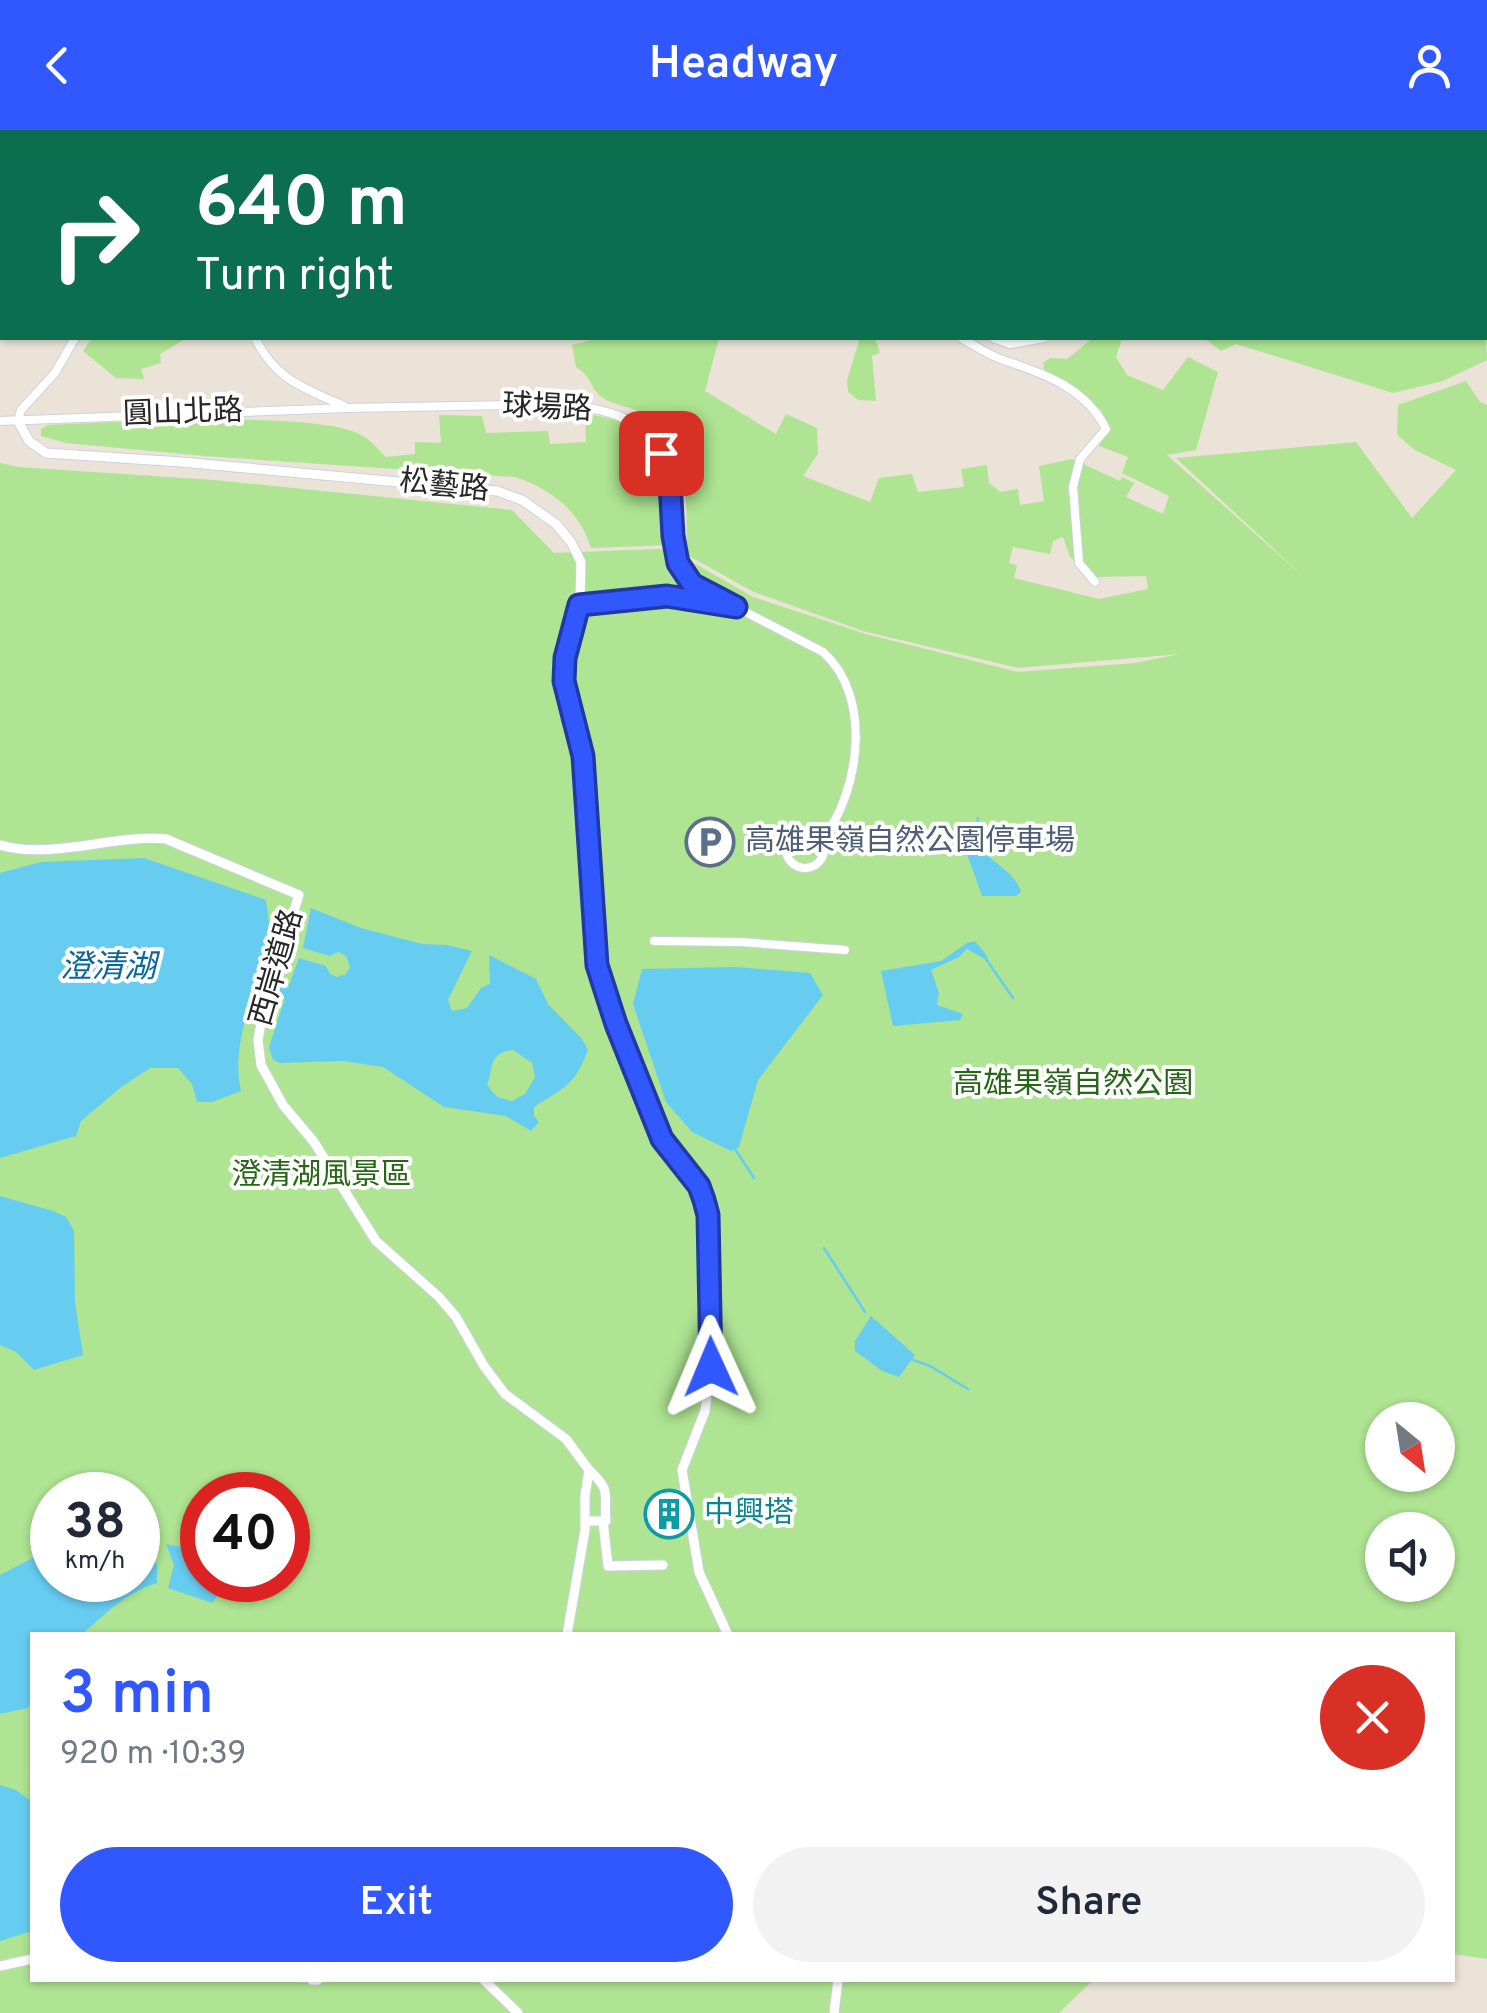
<!DOCTYPE html>
<meta charset="utf-8">
<style>
:root{--surface:#fff;--page:#f2f2f3;--text:#1f2937;--muted:#747a83;--accent:#3158fe}
body{margin:0;font-family:Overpass,"Noto Sans TC",sans-serif;background:var(--page);color:var(--text);height:100vh;display:flex;flex-direction:column;font-size:38px;white-space:nowrap}
*{box-sizing:border-box;margin:0}
p{font-size:32px;color:var(--muted)}
.icon{flex:none;width:55px;height:55px;fill:none;stroke:currentColor;stroke-width:2;stroke-linecap:round;stroke-linejoin:round}
.map{position:relative;flex:1;overflow:hidden}
.sheet{position:absolute;left:30px;top:1502px;width:1425px;height:350px;display:flex;flex-direction:column;background:var(--surface);border-radius:0px;box-shadow:0 2px 8px #0004}
.sheet>*{flex:none}
.top-card{position:absolute;left:0px;top:0px;width:1488px;height:210px;box-shadow:0 2px 8px #0004;background:#0b6e4f;color:#fff;overflow:hidden}
.needle{width:65px;rotate:150deg}
.tools{position:absolute;left:1365px;top:1272px;display:grid;gap:20px}
.tools a{display:grid;place-items:center;width:90px;height:90px;border-radius:50%;background:var(--surface);box-shadow:0 2px 8px #0004;font-size:50px}
.speed{position:absolute;left:30px;top:1342px;display:flex;gap:20px;font-size:50px;font-weight:700;text-align:center}
.speed>*{display:grid;place-content:center;width:130px;height:130px;border-radius:50%;background:var(--surface);box-shadow:0 2px 8px #0004;line-height:1}
.speed small{font-size:25px;font-weight:400}
.speed .limit{border:15px solid #d22;background:#fff;color:#111}
.pin{position:absolute;display:grid;place-items:center;width:85px;height:85px;color:#fff;margin:-42px;border-radius:20px;box-shadow:0 5px 15px #0006}
.me{position:absolute;width:110px;margin:-55px;rotate:359deg;stroke-linejoin:round;filter:drop-shadow(0 0 8px #0008)}
.turn{display:flex;align-items:center;gap:35px;height:210px;padding:0 30px;font-size:45px}
.turn .icon{width:130px;height:130px;stroke-width:2.5}
.turn b{display:block;font-size:70px;line-height:85px}
.round{display:grid;place-items:center;flex:none;width:105px;height:105px;border-radius:52px;background:var(--page)}
.summary{display:flex;align-items:center;justify-content:space-between;height:170px;padding:0 30px}
h1{font-size:60px;font-weight:600;line-height:75px;color:var(--accent)}
.primary-button{display:flex;gap:20px;margin-top:auto;padding:20px 30px}
.primary-button a{flex:1;height:115px;border-radius:60px;background:var(--accent);color:#fff;font-size:40px;font-weight:600;line-height:115px;text-align:center}
.primary-button a+a{background:var(--page);color:var(--text)}
header{display:flex;justify-content:space-between;align-items:center;height:130px;padding:0 30px;background:var(--accent);color:#fff;font-size:45px;font-weight:600}
.map>svg:first-child{display:block}
.green{fill:#aee492;fill-rule:evenodd}
.water{fill:#66cdf1;fill-rule:evenodd}
.lines{fill:none;stroke-linecap:round;stroke-linejoin:round}
.stream{stroke:#66cdf1;stroke-width:2.5}
.minor-casing{stroke:#cdd1e1;stroke-width:10}
.tertiary-casing{stroke:#cdd1e1;stroke-width:11}
.minor{stroke:#fff;stroke-width:8}
.tertiary{stroke:#fff;stroke-width:9}
.route-casing{stroke:#2039a5;stroke-width:25}
.route{stroke:#3158fe;stroke-width:18}
.labels{text-anchor:middle;dominant-baseline:central;stroke-width:8;stroke-linejoin:round;paint-order:stroke}
.street-label{font-size:30px;fill:#272727;stroke:#fff}
.service-label{font-size:30px;fill:#4e5e75;stroke:#fff;text-anchor:start}
.park-label{font-size:30px;fill:#276517;stroke:#fff}
.culture-label{font-size:30px;fill:#0d838f;stroke:#fff;text-anchor:start}
.water-label{font-size:32px;font-style:italic;fill:#096899;stroke:#fff}
</style>
<header><svg class="icon" aria-label="back" viewBox="0 0 24 24"><path d="M15 5l-7 7 7 7"/></svg>Headway<svg class="icon" aria-label="person" viewBox="0 0 24 24"><circle cx="12" cy="8" r="4"/><path d="M4 21q1-7 8-7t8 7"/></svg></header>
<div class="map">
<svg width="1487" height="1883" viewBox="0 0 1487 1883">
<rect width="100%" height="100%" fill="#ebe3d8"/>
<path class="green" d="M1276 0H1487L1485 176V2H1275Z
M1485 181 1487 230 1443 251 1393 263 1236 214 1221 221 1204 208H1485Z
M92 208H187L160 224 161 233 141 239 144 249 116 248 83 221Z
M600 208H719L705 261 776 304 786 284 817 298 818 324 803 346 870 372 879 348 912 344 918 362 964 357 961 339 987 335 989 353 1000 362 1018 359 1020 375 1044 371 1039 336 1072 329 1120 351 1122 347 1134 353 1126 367 1163 384 1169 366 1122 343 1128 327 1099 316 1109 298 1101 280 1044 239 1043 233 1050 228 1067 229 1093 208H1122L1116 227 1127 245 1163 260 1188 227 1218 242 1196 320 1167 325 1306 449 1176 328 1356 312 1412 388 1456 340 1415 320 1397 305 1398 275 1466 251 1480 272 1487 275V1829L1453 1824 1452 1505H32V1850H1093L1059 1883H0V333L18 337 214 350 512 380 554 423 660 419 687 429 753 467 866 504 1018 542 1135 533 1180 524 1018 538 863 501 754 462 687 425C686 379 692 308 644 283 631 277 611 275 600 266 590 256 591 246 576 237L572 215ZM1063 407 1070 427 1094 447 1146 446 1148 459 1099 469 1014 448 1017 435 1009 433 1013 417 1050 424 1053 411ZM1382 1290H1438V1345H1382ZM52 1365H138V1450H52ZM202 1365H288V1450H202ZM1382 1400H1438V1455H1382Z
M860 208H875L880 223 872 226 876 271 858 270 848 262 847 250Z
M585 283C597 286 612 288 624 293 670 313 666 373 670 415L591 418C580 381 551 359 515 347L204 326 66 313 41 306V299L48 295C109 293 320 279 363 306 372 311 379 321 386 327L415 324V312L441 313 439 285 482 286 486 303 548 301 550 314 586 312Z"/>
<path class="water" d="M980 718C995 735 1014 741 1021 762L1016 766H982L967 724 969 719Z
M144 728 266 770 269 793 259 846 288 858 299 828 326 836 330 844 337 847 346 844 350 837 346 826 338 822 330 826 303 818 311 778 361 798 422 814 447 815 472 821 448 870 452 881 467 878 481 858 490 854 489 825 536 849 548 874 582 909 588 920C575 956 563 958 534 977V986L539 992 531 1001 506 986 444 977 383 937 343 931 280 933 273 930 269 917 285 868 255 860C244 891 233 928 241 961L212 972H197L192 954 178 938H150L120 958 81 991 76 1006 0 1028V743L41 732ZM513 920 532 933 535 947 525 964 512 971 497 967 487 955C494 939 487 923 513 920Z
M975 811 988 827 985 829 967 819 959 827 931 840 939 863 937 875 963 884 960 890 893 896 881 841 941 831 967 813Z
M736 837 810 843 823 865 758 950 739 1017 731 1021 692 1002 666 972 633 874 642 839Z
M0 1066 53 1081 66 1087 74 1101 75 1172 83 1225 34 1240 16 1222 0 1215Z
M871 1186 915 1225 899 1247 882 1241 855 1221V1211Z
M166 1414 202 1421V1450H228L212 1473 168 1458 174 1435Z
M52 1418V1450H138V1419L145 1422 157 1434V1453C124 1463 106 1484 81 1505H32V1569L28 1578 0 1584V1445Z
M0 1655 16 1660 32 1672V1801L0 1811Z"/>
<g class="lines">
<path class="stream" d="M974 718 978 688
M986 829 1013 868
M735 1019 754 1048
M824 1118 865 1182
M913 1230 930 1236 968 1259"/>
<g class="minor-casing">
<path id="minor" d="M717 0V2
M15 2V0
M118 2V0
M218 2V0
M310 2V0
M387 2 389 0
M403 2V0
M508 2V0
M1264 2 1265 0
M0 81 2 79
M0 100 2 98
M255 208C276 250 302 257 344 276
M961 208C974 215 988 225 1003 230 1043 243 1086 258 1106 299L1080 329 1073 357 1079 433 1095 452
M993 208 1010 214 1044 208
M0 291 348 278 564 274C635 282 670 303 672 380 673 408 673 431 691 454L823 522C873 566 860 662 822 710
M18 291 21 280 55 243 75 208
M786 719a19 19 0 1 1 38 0a19 19 0 1 1-38 0Z
M654 811 740 812 845 820"/>
</g>
<g class="tertiary-casing">
<path id="tertiary" d="M18 291 29 311 46 323 181 332 497 361 522 370 556 394 571 412 581 432 580 468 565 528 564 551 583 626 597 835 616 894 662 1009 699 1056 708 1085 711 1237 705 1281 682 1340 699 1442 728 1505
M579 475 667 466 736 477
M0 715C52 730 114 704 166 709L299 765 265 872 258 910 261 935 283 975 314 1012 376 1111 439 1167 456 1187 484 1236 505 1264 566 1309 589 1340 585 1366V1400L567 1505
M586 1391H606C603 1364 613 1362 589 1340
M603 1391 608 1436 663 1435
M0 1836 32 1829
M312 1850H318
M484 1850 518 1883
M834 1883 838 1850"/>
</g>
<use href="#minor" class="minor"/>
<use href="#tertiary" class="tertiary"/>
</g>
<g class="lines">
<g class="route-casing">
<path id="route" d="M661 323 670 352 673 406 678 433 692 454 736 477 667 466 579 475 565 528 564 551 583 626 597 835 616 894 662 1009 699 1056 704 1070 708 1085 711 1237"/>
</g>
<use href="#route" class="route"/>
</g>
<defs>
<g id="parking-ring" transform="scale(2.5)"><circle r="9.5" fill="#fff" stroke="#5c6f8a" stroke-width="1.5"/><path d="M-3.5-5.5H1a3.5 3.5 0 0 1 0 7H-1V5.5H-3.5ZM-1-3.4V-.6H.8a1.4 1.4 0 0 0 0-2.8Z" fill="#5c6f8a"/></g>
<g id="building-ring" transform="scale(2.5)"><circle r="9.5" fill="#fff" stroke="#0f9aa8" stroke-width="1.5"/><path d="M-4-6H4V6H1V3H-1V6H-4ZM-2.5-4.3h1.7v1.8h-1.7ZM.8-4.3h1.7v1.8H.8ZM-2.5-1h1.7V.8h-1.7ZM.8-1h1.7V.8H.8Z" fill="#0f9aa8"/></g>
</defs>
<g fill-rule="evenodd">
<use href="#parking-ring" x="710" y="712"/>
<use href="#building-ring" x="669" y="1384"/>
</g>
<g class="labels">
<g class="street-label">
<text transform="translate(547 279) rotate(3)">球場路</text>
<text transform="translate(183 284) rotate(-2)">圓山北路</text>
<text transform="translate(444 357) rotate(6)">松藝路</text>
<text transform="translate(278 838) rotate(-74)">西岸道路</text>
</g>
<g class="service-label">
<text x="745" y="712">高雄果嶺自然公園停車場</text>
</g>
<g class="park-label">
<text x="1073" y="955">高雄果嶺自然公園</text>
<text x="321" y="1046">澄清湖風景區</text>
</g>
<g class="culture-label">
<text x="704" y="1384">中興塔</text>
</g>
<g class="water-label">
<text x="108" y="839">澄清湖</text>
</g>
</g>
</svg>
<div class="tools">
<a><svg class="needle" viewBox="-14 -14 28 28"><path d="M0-13l5 13h-10z" fill="#e53935"/><path d="M0 13l5-13h-10z" fill="#747a83"/></svg></a>
<a><svg class="icon" aria-label="sound" viewBox="0 0 24 24"><path d="M4 9h4l5-4v14l-5-4H4zM17 9q2 3 0 6"/></svg></a>
</div>
<div class="speed"><div>38<small>km/h</small></div><div class="limit">40</div></div>
<div class="pin" style="left:661px;top:323px;background:#d93025"><svg class="icon" aria-label="arrive" viewBox="0 0 24 24"><path d="M6 21V4h12l-3 4 3 4H6"/></svg></div>
<svg class="me" style="left:711px;top:1237px" viewBox="-20 -20 40 40"><path d="M0-17L14 15 0 8-14 15z" fill="#3158fe" stroke="#fff" stroke-width="4"/></svg>
<div class="top-card">
<div class="turn"><svg class="icon" aria-label="right" viewBox="0 0 24 24"><path d="M7 20v-9h11M14 6l5 5-5 5"/></svg><div><b>640 m</b>Turn right</div></div>
</div>
<section class="sheet">
<div class="summary"><div><h1>3 min</h1><p>920 m · 10:39</p></div><a class="round" style="background:#d93025;color:#fff"><svg class="icon" aria-label="close" viewBox="0 0 24 24"><path d="M6 6l12 12M18 6L6 18"/></svg></a></div>
<div class="primary-button"><a>Exit</a><a>Share</a></div>
</section>
</div>
